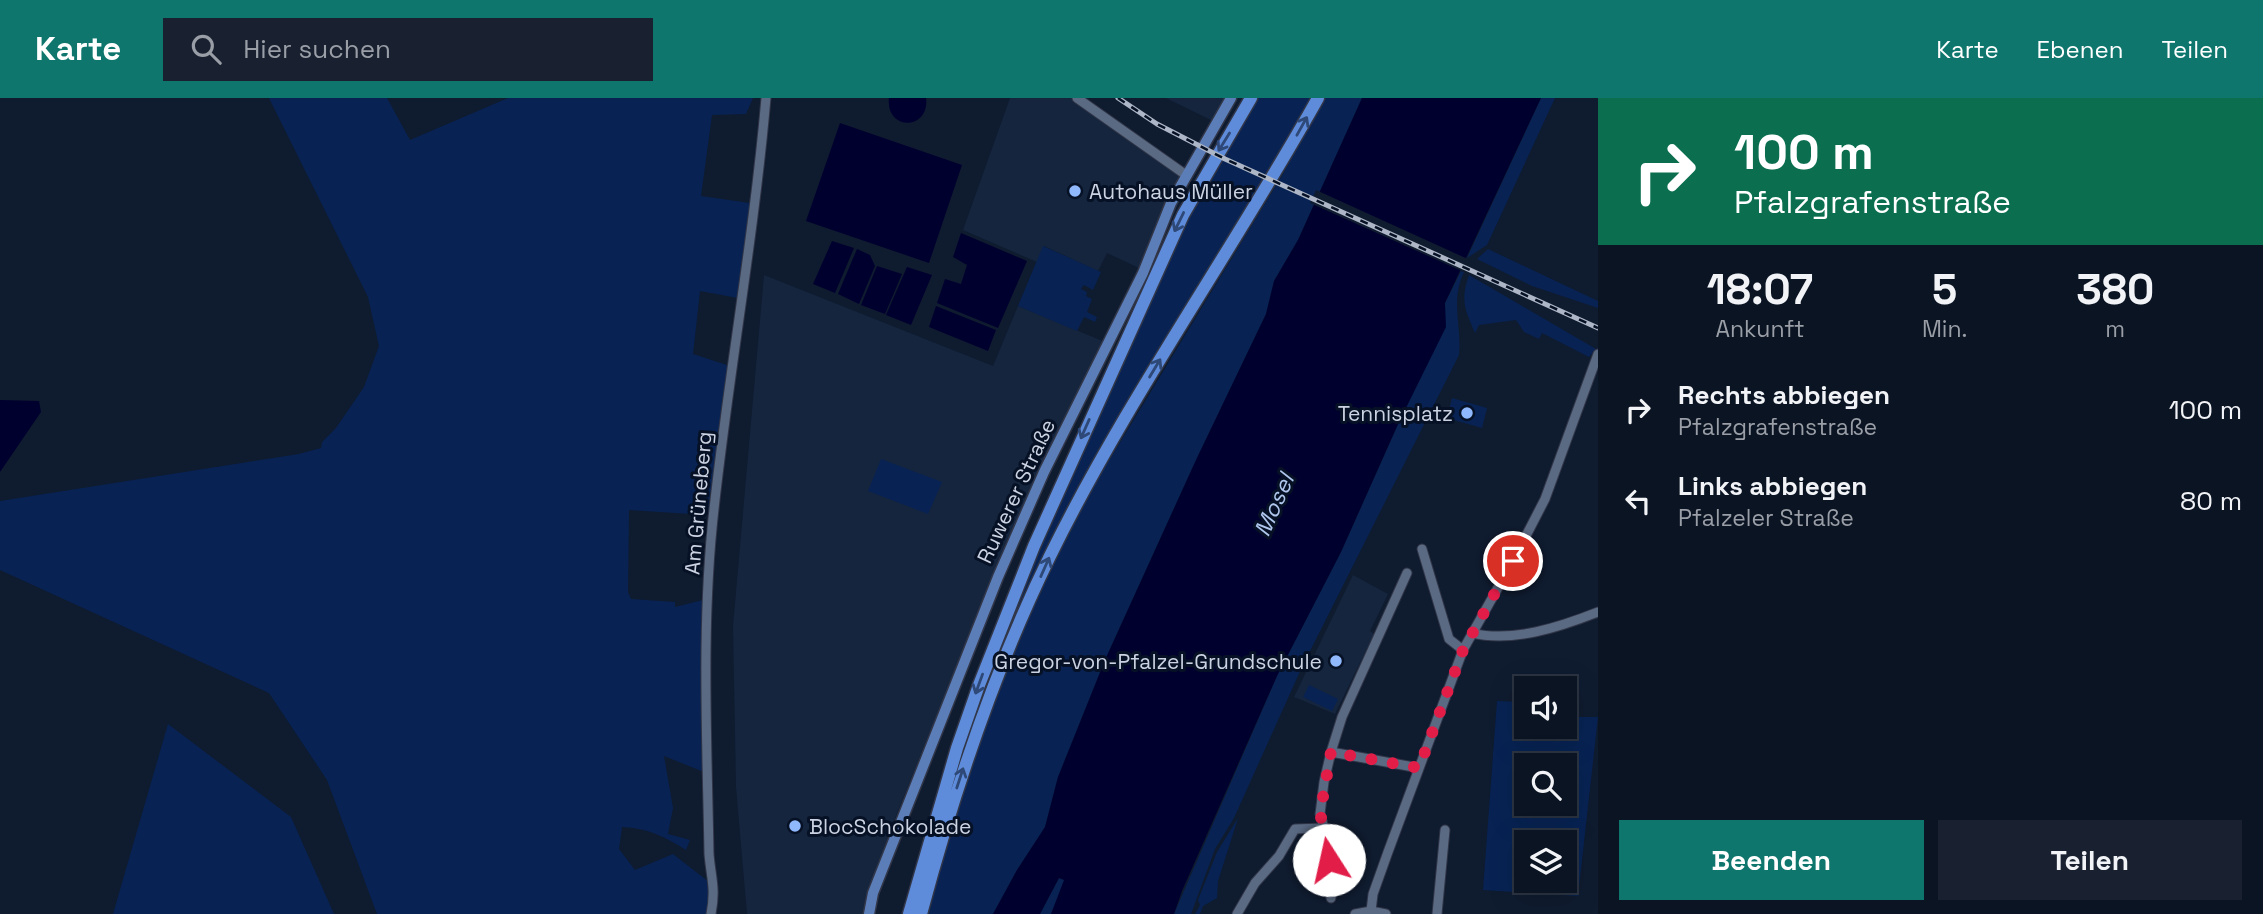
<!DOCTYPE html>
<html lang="de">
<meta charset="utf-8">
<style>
:root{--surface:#0b1423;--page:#192130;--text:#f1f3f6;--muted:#9a9ea6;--line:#2b3341;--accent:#0f766e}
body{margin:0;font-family:"Space Grotesk",sans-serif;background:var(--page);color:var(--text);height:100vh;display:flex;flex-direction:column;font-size:26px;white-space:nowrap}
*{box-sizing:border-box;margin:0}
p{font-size:23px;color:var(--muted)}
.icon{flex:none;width:38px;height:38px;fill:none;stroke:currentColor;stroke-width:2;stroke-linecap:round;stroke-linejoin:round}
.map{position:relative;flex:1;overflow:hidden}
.drawer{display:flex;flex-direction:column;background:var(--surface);width:665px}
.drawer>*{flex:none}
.guide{background:#0b6e4f;color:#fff;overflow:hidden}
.controls{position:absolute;left:1514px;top:578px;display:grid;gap:14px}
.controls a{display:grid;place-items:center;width:63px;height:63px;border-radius:0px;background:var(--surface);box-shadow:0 7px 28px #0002,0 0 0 2px var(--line);font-size:35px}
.pin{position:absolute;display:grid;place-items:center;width:60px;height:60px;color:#fff;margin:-30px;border:4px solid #fff;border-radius:50%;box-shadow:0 2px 7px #0007}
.me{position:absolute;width:77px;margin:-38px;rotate:350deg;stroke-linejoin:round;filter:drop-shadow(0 0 5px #0008)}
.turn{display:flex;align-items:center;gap:24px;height:147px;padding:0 21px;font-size:32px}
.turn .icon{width:91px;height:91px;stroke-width:2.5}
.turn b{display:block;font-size:49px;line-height:60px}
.eta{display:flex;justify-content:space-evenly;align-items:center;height:119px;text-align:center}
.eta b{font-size:42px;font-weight:700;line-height:49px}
.primary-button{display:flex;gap:14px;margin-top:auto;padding:14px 21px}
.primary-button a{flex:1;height:80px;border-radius:0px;background:var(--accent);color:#fff;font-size:28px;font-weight:700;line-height:80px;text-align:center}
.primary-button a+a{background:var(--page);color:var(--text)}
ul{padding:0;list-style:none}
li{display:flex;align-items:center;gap:21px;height:91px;padding:0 21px}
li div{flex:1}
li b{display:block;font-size:26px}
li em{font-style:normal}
header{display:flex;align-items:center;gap:42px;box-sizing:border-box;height:98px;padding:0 35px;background:var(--accent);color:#fff}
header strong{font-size:33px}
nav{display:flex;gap:38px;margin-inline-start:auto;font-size:24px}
.search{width:490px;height:63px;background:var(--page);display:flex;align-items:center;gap:18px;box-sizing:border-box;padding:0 24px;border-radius:0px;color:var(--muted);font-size:26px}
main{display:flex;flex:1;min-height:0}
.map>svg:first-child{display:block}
.built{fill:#15253e}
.green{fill:#082353;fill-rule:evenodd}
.water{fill:#00002f}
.pier{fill:#0f1b2f}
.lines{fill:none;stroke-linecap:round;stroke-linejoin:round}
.minor-casing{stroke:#313648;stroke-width:11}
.major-casing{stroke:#313648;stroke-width:13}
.highway-casing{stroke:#313648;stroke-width:15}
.minor{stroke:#5a6a83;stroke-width:9}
.major{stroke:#5c7eb8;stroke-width:10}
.highway{stroke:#5e8cdb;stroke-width:12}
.rail-casing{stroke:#adb6c6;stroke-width:5}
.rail{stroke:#061125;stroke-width:2.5;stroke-dasharray:8;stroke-linecap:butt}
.oneway{stroke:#2e4877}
.route{stroke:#e11d48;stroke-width:12;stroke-dasharray:0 21.6}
.poi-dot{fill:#90b8fd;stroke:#061125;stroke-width:2.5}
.labels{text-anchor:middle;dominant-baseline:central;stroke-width:6;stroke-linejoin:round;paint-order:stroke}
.poi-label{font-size:21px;fill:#cbd3e2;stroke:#061125;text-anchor:start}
.street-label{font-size:21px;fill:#cbd3e2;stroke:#061125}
.water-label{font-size:23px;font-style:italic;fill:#afc6ed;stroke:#061125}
</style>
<header>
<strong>Karte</strong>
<div class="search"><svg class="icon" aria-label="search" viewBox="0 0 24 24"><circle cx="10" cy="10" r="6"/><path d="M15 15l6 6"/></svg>Hier suchen</div>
<nav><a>Karte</a><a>Ebenen</a><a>Teilen</a></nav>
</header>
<main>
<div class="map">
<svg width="1598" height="816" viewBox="0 0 1598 816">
<rect width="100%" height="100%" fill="#0f1b2f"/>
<path class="built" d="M1010 0H1073L1180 76 1151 138 1139 170 1107 155 1098 173 1044 148 1037 164 963 132Z
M1166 0H1237L1221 27Z
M764 177 993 268 1018 208 1105 244 1050 350 1007 445 895 720 871 786 864 816H747L736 689 733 528Z
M1353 477 1388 496 1370 533 1374 536 1335 616 1294 599Z"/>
<path class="green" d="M269 0H387L410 42 508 0H753L746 16 712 17 701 98 750 105 738 200 700 193 693 256 730 268 707 417 629 412 628 494 631 501 675 504V509L703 502 704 674 664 658 673 710 668 736 690 742 686 752C665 739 648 730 622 729L619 751 635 772 673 756 709 784 707 816H377L327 682 269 595 0 472V403L299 356 321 350 322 344 336 330 364 289 379 248 368 199Z
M1258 0H1311L1254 99 1137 291 987 588 984 586 1018 498 1188 120Z
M1324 0H1362L1298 142 1274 183 1266 216 1196 362 1105 562 1058 679 1045 729 1017 772 993 816H926C951 730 976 645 1009 562 1030 509 1056 457 1082 407L1283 76Z
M1541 0H1555L1487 147 1467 160Z
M1043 148 1101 174 1093 192 1084 187 1081 191 1087 194 1086 198 1092 201 1087 214 1097 219 1095 224 1084 219 1077 233 1018 208Z
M1488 151 1598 203V210L1532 188 1477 161Z
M1461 173 1464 174C1450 204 1462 227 1459 257L1302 569 1234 720 1215 751 1191 816H1174L1277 578 1341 454 1399 324 1445 229V205Z
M1469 177 1596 251 1589 259 1542 235 1539 241 1524 234 1516 222 1479 227 1475 235C1465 211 1460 203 1469 177Z
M1452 300 1487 310 1482 330 1447 320Z
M881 361 942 384 928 416 868 393Z
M1309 587 1338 601 1332 613 1303 599Z
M1497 603 1526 604V628H1564L1565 605H1568V619H1598L1578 798 1483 792ZM1526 667H1564V705H1526ZM1526 744H1564V782H1526Z
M168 626 291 719 334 816H113Z
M1238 720 1218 783 1217 800 1203 808 1200 816H1195L1200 807 1198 802 1217 754Z
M1059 780 1065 782 1051 816H1040Z"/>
<path class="water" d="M889 0H926C930 33 885 33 889 0Z
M1362 0H1541L1445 205 1446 229 1399 324 1341 454 1277 578 1182 793 1174 816H1051L1064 782 1059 780 1040 816H993L1017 772 1045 729 1058 679 1105 562 1196 362 1266 216 1274 183 1298 142Z
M840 25 962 67 929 165 806 123Z
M961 135 1027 163 998 230 937 205 945 181 961 186 967 167 953 159Z
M832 143 854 150 835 195 813 186Z
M857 151 870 157 875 168 859 206 838 196Z
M877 168 902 176 885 216 861 207Z
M907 169 932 177 911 227 886 217Z
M936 208 996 232 988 253 929 229Z
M0 302 39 303 41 314 0 374Z"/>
<path class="pier" d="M1316 92 1470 162 1464 174 1310 105Z"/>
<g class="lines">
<g class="minor-casing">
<path id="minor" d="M1077 0 1186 77
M1422 451 1449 541 1463 552
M1472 535C1512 545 1560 529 1598 514
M1331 654 1342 619 1407 475
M1330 784 1328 744 1320 716 1324 684 1331 654 1419 670
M1331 793V800
M1371 813 1373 796 1388 754 1463 552 1513 463 1545 401 1598 256
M711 816C716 790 711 780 709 756 707 641 701 525 714 411 729 274 754 138 766 0
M1237 816 1255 785 1279 758 1295 731 1324 730
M1355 816 1371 813 1386 816
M1437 816 1445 732"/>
</g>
<g class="major-casing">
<path id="major" d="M869 816 873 795 998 479 1044 374 1143 175 1171 105 1231 0"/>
</g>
<g class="highway-casing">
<path id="highway" d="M909 816 957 650 979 587 1034 448 1183 117 1251 0
M921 816C954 693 994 572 1050 458 1128 299 1232 154 1318 0"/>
</g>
<use href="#minor" class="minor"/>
<use href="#major" class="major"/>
<use href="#highway" class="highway"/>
<g class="rail-casing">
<path id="rail" d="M1118 0 1157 26 1225 61 1598 230"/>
</g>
<use href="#rail" class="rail"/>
</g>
<defs><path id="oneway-shaft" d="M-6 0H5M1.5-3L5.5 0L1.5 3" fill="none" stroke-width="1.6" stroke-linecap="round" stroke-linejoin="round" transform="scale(1.75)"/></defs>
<g class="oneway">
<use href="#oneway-shaft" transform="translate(1302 28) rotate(-61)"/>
<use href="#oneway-shaft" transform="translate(1224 44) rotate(122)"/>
<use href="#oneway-shaft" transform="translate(1179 124) rotate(116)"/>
<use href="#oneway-shaft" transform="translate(1155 270) rotate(-59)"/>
<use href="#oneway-shaft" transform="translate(1085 331) rotate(114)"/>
<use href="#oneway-shaft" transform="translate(1045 469) rotate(-66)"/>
<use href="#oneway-shaft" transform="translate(979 586) rotate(110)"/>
<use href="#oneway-shaft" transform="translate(960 680) rotate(-72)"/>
</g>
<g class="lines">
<path class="route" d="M1329 762 1328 744 1320 716 1331 654 1419 670 1463 552 1513 463"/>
</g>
<g class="poi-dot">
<circle cx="1075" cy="93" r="7"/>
<circle cx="1467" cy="315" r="7"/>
<circle cx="1336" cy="563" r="7"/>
<circle cx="795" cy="728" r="7"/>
</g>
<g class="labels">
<g class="poi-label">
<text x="1089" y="93">Autohaus Müller</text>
<text x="1453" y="315" text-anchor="end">Tennisplatz</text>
<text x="1322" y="563" text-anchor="end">Gregor-von-Pfalzel-Grundschule</text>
<text x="809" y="728">BlocSchokolade</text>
</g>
<g class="street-label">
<text transform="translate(1016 393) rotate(-65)">Ruwerer Straße</text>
<text transform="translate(698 405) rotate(-85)">Am Grüneberg</text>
</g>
<g class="water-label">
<text transform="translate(1274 407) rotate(-66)">Mosel</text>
</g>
</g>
</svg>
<div class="controls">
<a><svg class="icon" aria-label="sound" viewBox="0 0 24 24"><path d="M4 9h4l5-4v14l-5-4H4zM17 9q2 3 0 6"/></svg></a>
<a><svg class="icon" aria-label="search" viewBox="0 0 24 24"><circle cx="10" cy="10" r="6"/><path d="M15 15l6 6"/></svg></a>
<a><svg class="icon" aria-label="layers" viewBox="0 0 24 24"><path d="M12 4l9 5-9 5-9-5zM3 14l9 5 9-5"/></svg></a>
</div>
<div class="pin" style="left:1513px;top:463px;background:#d93025"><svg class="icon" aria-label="arrive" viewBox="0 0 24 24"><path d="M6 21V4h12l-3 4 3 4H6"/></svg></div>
<svg class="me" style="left:1329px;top:762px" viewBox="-20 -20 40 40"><circle r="19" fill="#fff"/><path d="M0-13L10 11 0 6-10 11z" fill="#e11d48"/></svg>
</div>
<section class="drawer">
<div class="guide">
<div class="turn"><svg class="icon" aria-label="right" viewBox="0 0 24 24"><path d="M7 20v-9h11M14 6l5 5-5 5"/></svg><div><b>100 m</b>Pfalzgrafenstraße</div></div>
</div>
<div class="eta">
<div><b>18:07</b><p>Ankunft</p></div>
<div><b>5</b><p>Min.</p></div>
<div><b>380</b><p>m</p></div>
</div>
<ul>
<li><svg class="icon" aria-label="right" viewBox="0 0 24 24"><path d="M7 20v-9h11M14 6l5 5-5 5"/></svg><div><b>Rechts abbiegen</b><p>Pfalzgrafenstraße</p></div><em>100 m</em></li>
<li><svg class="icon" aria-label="left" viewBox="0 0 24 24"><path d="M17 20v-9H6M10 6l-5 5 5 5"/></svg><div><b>Links abbiegen</b><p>Pfalzeler Straße</p></div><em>80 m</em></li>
</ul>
<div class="primary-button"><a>Beenden</a><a>Teilen</a></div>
</section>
</main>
